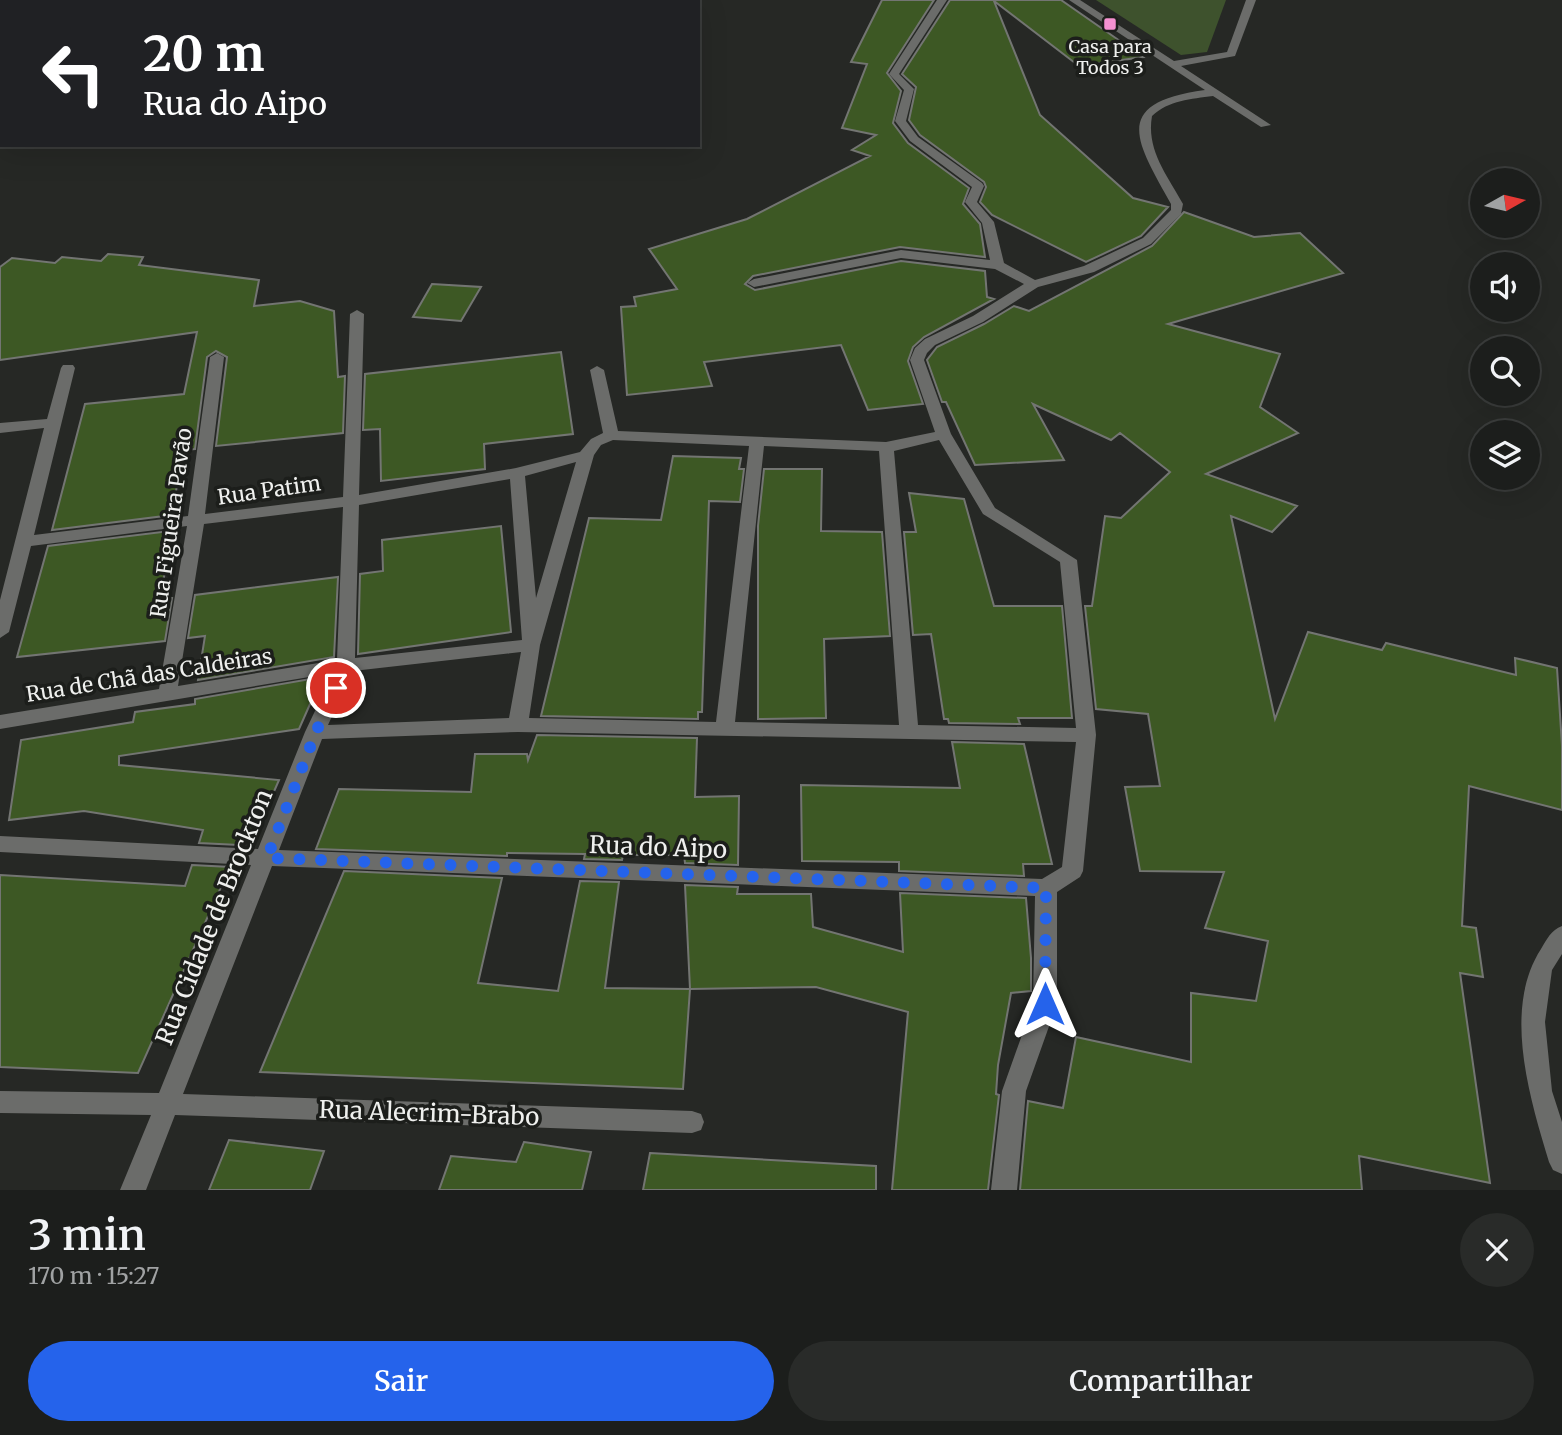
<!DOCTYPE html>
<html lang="pt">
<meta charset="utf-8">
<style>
:root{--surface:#1c1e1c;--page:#292b29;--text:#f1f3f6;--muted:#a0a2a3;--line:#3a3c3b;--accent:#2563eb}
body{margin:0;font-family:Merriweather,serif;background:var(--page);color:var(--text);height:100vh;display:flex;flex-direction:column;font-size:26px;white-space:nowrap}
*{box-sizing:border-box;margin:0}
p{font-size:23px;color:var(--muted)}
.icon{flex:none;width:38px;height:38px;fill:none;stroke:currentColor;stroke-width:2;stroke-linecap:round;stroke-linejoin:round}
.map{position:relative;height:1190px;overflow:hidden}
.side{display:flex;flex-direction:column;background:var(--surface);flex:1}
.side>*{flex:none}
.guide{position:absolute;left:0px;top:0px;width:700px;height:147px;box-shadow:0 7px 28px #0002,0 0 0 2px var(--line);background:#202124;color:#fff;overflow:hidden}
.needle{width:46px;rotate:82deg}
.controls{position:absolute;left:1470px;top:168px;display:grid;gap:14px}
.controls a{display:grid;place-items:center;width:70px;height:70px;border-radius:50%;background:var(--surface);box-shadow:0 7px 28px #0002,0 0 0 2px var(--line);font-size:35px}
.pin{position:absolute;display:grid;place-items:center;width:60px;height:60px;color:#fff;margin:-30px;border:4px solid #fff;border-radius:50%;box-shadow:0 2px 7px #0007}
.me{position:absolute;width:77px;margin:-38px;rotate:0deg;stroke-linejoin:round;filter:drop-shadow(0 0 5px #0008)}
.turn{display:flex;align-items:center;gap:24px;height:147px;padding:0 28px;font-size:32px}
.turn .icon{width:91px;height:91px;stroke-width:2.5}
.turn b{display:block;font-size:49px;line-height:60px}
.round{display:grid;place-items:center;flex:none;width:74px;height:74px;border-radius:37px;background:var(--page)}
.headline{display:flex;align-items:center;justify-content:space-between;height:119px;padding:0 28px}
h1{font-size:42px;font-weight:600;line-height:52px}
.button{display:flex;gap:14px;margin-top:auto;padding:14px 28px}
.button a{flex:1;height:80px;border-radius:42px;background:var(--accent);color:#fff;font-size:28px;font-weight:600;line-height:80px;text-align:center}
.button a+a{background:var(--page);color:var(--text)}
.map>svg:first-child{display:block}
.green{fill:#3e522d}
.building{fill:#3d5824;stroke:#737572;stroke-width:2}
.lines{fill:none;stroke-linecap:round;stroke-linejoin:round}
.minor{fill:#6b6c6a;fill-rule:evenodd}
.route{stroke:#2563eb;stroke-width:12;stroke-dasharray:0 21.6}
.poi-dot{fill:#f591d1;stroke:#1c1e1b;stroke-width:2.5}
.labels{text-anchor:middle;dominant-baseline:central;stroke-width:7;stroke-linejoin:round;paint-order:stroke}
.far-poi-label{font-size:18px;fill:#eff0ee;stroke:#1c1e1b}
.street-label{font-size:21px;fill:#eff0ee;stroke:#1c1e1b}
.near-street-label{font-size:24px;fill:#eff0ee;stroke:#1c1e1b}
</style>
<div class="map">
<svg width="1562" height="1190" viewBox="0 0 1562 1190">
<rect width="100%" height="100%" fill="#262825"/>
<path class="green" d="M1096 0H1226L1207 52 1181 55Z"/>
<path class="building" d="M882 0H934L887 73 901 91 893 123 908 143 969 188 963 204 980 224 985 257 900 247 753 276 745 284 755 290 901 261 985 271 987 297 994 299 924 337 913 347 908 361 923 404 868 410 841 345 704 362 712 386 627 395 621 307 636 306 634 297 677 289 649 249 747 219 870 156 852 150 876 135 842 128 867 64 851 62Z
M950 0H1061L1143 57 1079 66 994 1 1040 115 1133 198 1168 207 1141 236 1086 262 992 215 980 202 986 187 984 182 920 135 909 120 916 87 902 74Z
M1184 212 1254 237 1300 233 1343 273 1168 324 1280 354 1260 407 1298 433 1206 474 1297 506 1272 532 1231 516 1275 719 1308 632 1382 650 1386 643 1516 675 1515 658 1557 668 1562 746V810L1469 786 1462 926 1476 928 1483 977 1460 973 1490 1183 1359 1156 1362 1190H1020L1028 1101 1063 1108 1076 1037 1191 1062V993L1256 1001 1268 941 1205 928 1224 872 1140 871 1125 787 1160 786 1148 714 1096 709 1085 606H1092L1105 516 1121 518 1170 472 1120 433 1111 440 1033 404 1064 460 975 465 946 402H942L927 360 937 347 984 324 1014 306 1029 311 1152 246Z
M108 254 143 257 139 265 259 280 254 306 300 301 334 311 338 377 345 376 343 433 216 446 227 357 216 351 207 357 195 449 183 450 172 515 52 530 85 404 184 394 197 332 0 360V267L12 258 55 263 62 257 101 261Z
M432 284 481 287 461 321 413 317Z
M561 352 573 434 484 444 485 469 381 481 380 429 363 430 365 374Z
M673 456 741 458 739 469H744L740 502 709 501 702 712H698V719L541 716 589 518 661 520Z
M764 469H822L821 531 882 532 890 636 824 639 826 718 758 719V526Z
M909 493 964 499 994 606H1062L1072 718H1018L1020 724 949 723 948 719H944L931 634 913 635 904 532H916Z
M501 526 511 632 358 654 360 574 383 571 382 540Z
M170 531 172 533 160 599 172 598 165 641 17 657 48 546Z
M338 577 334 657 198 680 205 636 188 638 195 595Z
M322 677 299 729 119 756V765L279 780 252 842 241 841 239 845 199 843 203 830 84 811 9 820 21 740 133 722 135 712 195 704V699Z
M537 735 697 738 695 797 739 796 738 865 685 863 684 855H623L622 860 584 859 585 854 507 853V856L316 849 339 789 471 792 475 754H527L528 760Z
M952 742 1024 744 1052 864H1023L1024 876 899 871V862L802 861 801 785 960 788Z
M192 865 230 867 138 1073 0 1067V875L185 886Z
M344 871 502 878 478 983 558 991 580 881 619 882 605 988 690 989 683 1089 260 1072Z
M685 885 738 887 737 894H811L813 927 903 952 900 893 1026 898 1031 958V991L1011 993 998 1065 996 1094 999 1095 988 1190H892L908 1012 816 987 690 989Z
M229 1140 324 1151 310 1190H209Z
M524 1142 591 1152 582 1190H439L451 1156 516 1162Z
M650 1153 876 1166V1190H643Z"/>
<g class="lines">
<path class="minor" d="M937 0H947L899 74 914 89 906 121 918 137 982 183 984 186 977 202 994 222 1004 263 1035 280 1084 266 1143 238 1171 210V204C1136 141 1110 103 1205 90L1069 0H1080L1174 61 1227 52 1246 0H1256L1235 56 1181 66 1271 125 1261 127 1213 96C1191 99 1169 100 1152 116 1146 150 1167 175 1183 204L1181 214 1151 244 1094 272 1038 287 983 322 935 345 927 353 924 360 951 434 995 508 1077 560 1096 735 1083 871 1080 877 1057 892V1004L1026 1091 1017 1190H991L1002 1091 1033 1004 1035 896 272 866 183 1094 692 1111 701 1114 704 1122 701 1130 692 1133 175 1115 146 1190H120L151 1115 0 1113V1091L159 1093 251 865 0 852V836L258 849 305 732 333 673 0 729V715L159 689 187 526 31 546 9 632 0 638V600L44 428 0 433V423L47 419 61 368 63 365H73L75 368 34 535 188 516 210 357 217 353 224 357 205 514 343 497 350 314 357 310 364 314 359 495 516 468 580 452 591 439 603 433 590 370 597 366 604 370 618 431 886 442 935 432 910 360 915 348 925 339 973 316 1024 284 995 269 901 258 754 287 747 283 754 279 901 250 990 260 982 223 965 202 972 187 910 141 895 121 904 90 889 74ZM613 440 749 446 716 722 529 718 540 645 594 455 601 445ZM939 440 983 514 1060 562 1076 728 918 725 894 451ZM764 446 879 451 899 725 735 722ZM576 462 536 598 525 476ZM510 479 522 640 355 658 359 505ZM343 507 337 660 178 686 204 524ZM521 652 509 718 328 725 353 671ZM518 732 1076 742 1062 867 1042 879 279 850 322 739Z
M1562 926V954L1552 970 1545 1022 1552 1091 1562 1122V1174L1553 1170 1549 1162C1530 1099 1502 1009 1541 949 1547 939 1551 930 1562 926Z"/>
</g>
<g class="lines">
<path class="route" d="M336 688 316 732 267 858 1046 888 1045 1004"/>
</g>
<rect class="poi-dot" x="1103" y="17" width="14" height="14" rx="3.5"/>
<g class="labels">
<g class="far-poi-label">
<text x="1110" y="46">Casa para<tspan x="1110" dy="21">Todos 3</tspan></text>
</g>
<g class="street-label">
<text transform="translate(269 490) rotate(-8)">Rua Patim</text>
<text transform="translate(171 523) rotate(-82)">Rua Figueira Pavão</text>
<text transform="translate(149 675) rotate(-9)">Rua de Chã das Caldeiras</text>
</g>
<g class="near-street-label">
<text transform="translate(658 847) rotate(2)">Rua do Aipo</text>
<text transform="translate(214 917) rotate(-68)">Rua Cidade de Brockton</text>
<text transform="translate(429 1113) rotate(2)">Rua Alecrim-Brabo</text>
</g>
</g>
</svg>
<div class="controls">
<a><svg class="needle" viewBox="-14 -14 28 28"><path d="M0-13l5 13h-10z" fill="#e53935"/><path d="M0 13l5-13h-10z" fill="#a0a2a3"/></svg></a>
<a><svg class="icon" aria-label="sound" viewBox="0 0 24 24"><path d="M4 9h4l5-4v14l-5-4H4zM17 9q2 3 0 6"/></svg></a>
<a><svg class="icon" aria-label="search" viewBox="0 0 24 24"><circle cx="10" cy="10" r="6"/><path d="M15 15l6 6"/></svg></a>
<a><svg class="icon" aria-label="layers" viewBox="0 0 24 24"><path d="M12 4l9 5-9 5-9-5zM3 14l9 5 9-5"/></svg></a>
</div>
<div class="pin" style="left:336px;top:688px;background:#d93025"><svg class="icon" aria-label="arrive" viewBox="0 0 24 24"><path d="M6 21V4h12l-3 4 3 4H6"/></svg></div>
<svg class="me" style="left:1045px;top:1004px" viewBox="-20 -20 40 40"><path d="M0-17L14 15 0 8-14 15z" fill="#2563eb" stroke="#fff" stroke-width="4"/></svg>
<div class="guide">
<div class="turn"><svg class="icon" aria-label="left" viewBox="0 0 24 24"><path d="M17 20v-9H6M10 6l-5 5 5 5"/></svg><div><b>20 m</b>Rua do Aipo</div></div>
</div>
</div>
<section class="side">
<div class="headline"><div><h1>3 min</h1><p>170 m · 15:27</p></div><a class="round"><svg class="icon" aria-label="close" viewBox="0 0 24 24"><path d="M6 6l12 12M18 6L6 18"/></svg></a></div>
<div class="button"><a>Sair</a><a>Compartilhar</a></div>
</section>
